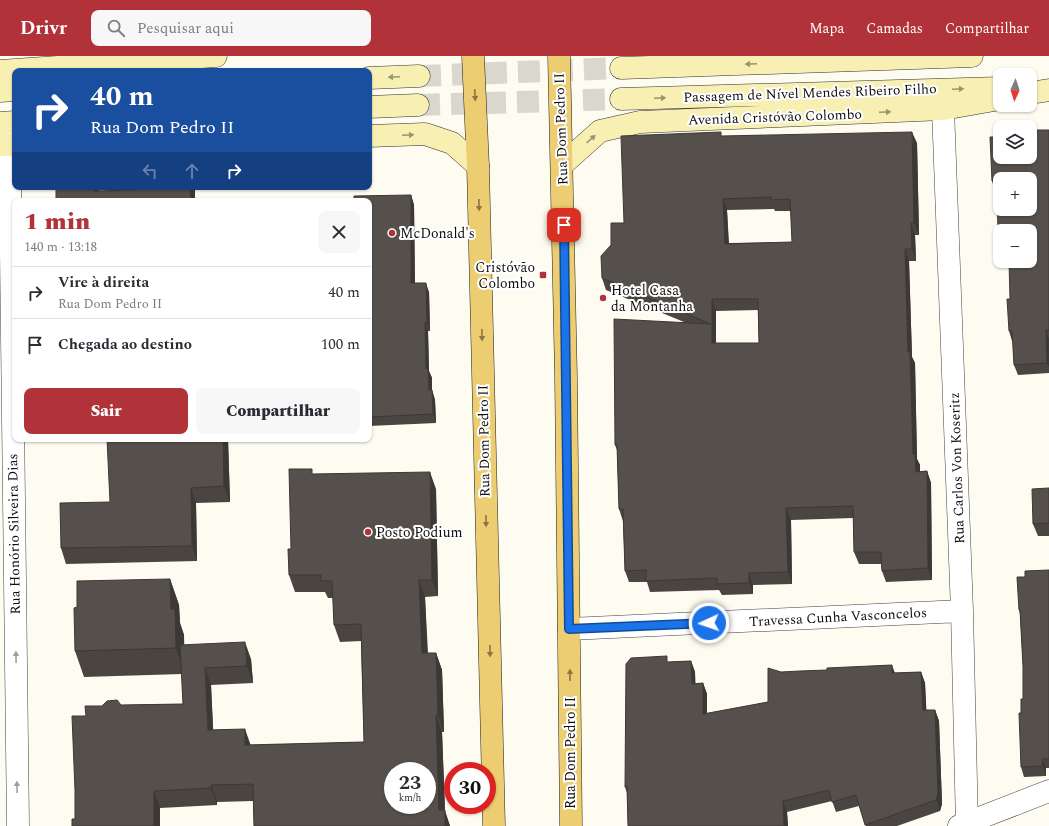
<!DOCTYPE html>
<html lang="pt">
<meta charset="utf-8">
<style>
:root{--surface:#fff;--page:#f7f7f7;--text:#2b2b33;--muted:#7c7c81;--line:#e1e1e2;--accent:#b23239}
body{margin:0;font-family:Spectral,serif;background:var(--page);color:var(--text);height:100vh;display:flex;flex-direction:column;font-size:15px;white-space:nowrap}
*{box-sizing:border-box;margin:0}
p{font-size:13px;color:var(--muted)}
.icon{flex:none;width:22px;height:22px;fill:none;stroke:currentColor;stroke-width:2;stroke-linecap:round;stroke-linejoin:round}
.map{position:relative;flex:1;overflow:hidden}
.panel{position:absolute;left:12px;top:142px;width:360px;height:244px;display:flex;flex-direction:column;background:var(--surface);border-radius:8px;box-shadow:0 1px 3px #0004}
.panel>*{flex:none}
.top-card{position:absolute;left:12px;top:12px;width:360px;height:122px;border-radius:8px;box-shadow:0 1px 3px #0004;background:#1a4fa0;color:#fff;overflow:hidden}
.needle{width:26px;rotate:183deg}
.buttons{position:absolute;left:993px;top:12px;display:grid;gap:8px}
.buttons a{display:grid;place-items:center;width:44px;height:44px;border-radius:8px;background:var(--surface);box-shadow:0 1px 3px #0004;font-size:20px}
.speed{position:absolute;left:384px;top:706px;display:flex;gap:8px;font-size:20px;font-weight:700;text-align:center}
.speed>*{display:grid;place-content:center;width:52px;height:52px;border-radius:50%;background:var(--surface);box-shadow:0 1px 3px #0004;line-height:1}
.speed small{font-size:10px;font-weight:400}
.speed .limit{border:6px solid #d22;background:#fff;color:#111}
.pin{position:absolute;display:grid;place-items:center;width:34px;height:34px;color:#fff;margin:-17px;border-radius:8px;box-shadow:0 2px 6px #0006}
.me{position:absolute;width:44px;margin:-22px;rotate:267deg;stroke-linejoin:round;filter:drop-shadow(0 0 3px #0008)}
.turn{display:flex;align-items:center;gap:14px;height:84px;padding:0 12px;font-size:18px}
.turn .icon{width:52px;height:52px;stroke-width:2.5}
.turn b{display:block;font-size:28px;line-height:34px}
.lanes{display:flex;align-items:center;height:38px;padding:0 12px;background:#0003;justify-content:center;gap:20px;direction:ltr}
.lanes .off{opacity:.35}
.round{display:grid;place-items:center;flex:none;width:42px;height:42px;border-radius:8px;background:var(--page)}
.headline{display:flex;align-items:center;justify-content:space-between;height:68px;padding:0 12px}
h1{font-size:24px;font-weight:800;line-height:30px;color:var(--accent)}
.button{display:flex;gap:8px;margin-top:auto;padding:8px 12px}
.button a{flex:1;height:46px;border-radius:8px;background:var(--accent);color:#fff;font-size:16px;font-weight:800;line-height:46px;text-align:center}
.button a+a{background:var(--page);color:var(--text)}
ul{padding:0;list-style:none}
li{display:flex;align-items:center;gap:12px;height:52px;padding:0 12px;border-top:1px solid var(--line)}
li div{flex:1}
li b{display:block;font-size:15px}
li em{font-style:normal}
header{display:flex;align-items:center;gap:24px;box-sizing:border-box;height:56px;padding:0 20px;background:var(--accent);color:#fff}
header strong{font-size:19px}
nav{display:flex;gap:22px;margin-inline-start:auto;font-size:14px}
.search{width:280px;height:36px;background:var(--page);display:flex;align-items:center;gap:10px;box-sizing:border-box;padding:0 14px;border-radius:8px;color:var(--muted);font-size:15px}
.map>svg:first-child{display:block}
.lines{fill:none;stroke-linecap:round;stroke-linejoin:round}
.secondary-tunnel{stroke:#dad7cf;stroke-width:22;stroke-dasharray:22 11;stroke-linecap:butt}
.minor-casing{stroke:#414141;stroke-width:23}
.tertiary-casing{stroke:#414141;stroke-width:23}
.secondary-casing{stroke:#303030;stroke-width:23}
.primary-casing{stroke:#1f1f1f;stroke-width:23}
.minor{stroke:#fff;stroke-width:22}
.tertiary{stroke:#fff;stroke-width:22}
.secondary{stroke:#f8efb2;stroke-width:22}
.primary{stroke:#eccd72;stroke-width:22}
.wall{fill:#4a4541;fill-rule:evenodd}
.shaded-wall{fill:#3c3835}
.building{fill:#56504c;stroke:#3c3835;fill-rule:evenodd}
.oneway{fill:#9a9570}
.oneway2{fill:#887745}
.oneway3{fill:#9f9f9f}
.route-casing{stroke:#114b97;stroke-width:10}
.route{stroke:#1a73e8;stroke-width:7}
.poi-dot{fill:#b23239;stroke:#fff;stroke-width:1.5}
.labels{text-anchor:middle;dominant-baseline:central;stroke-width:4;stroke-linejoin:round;paint-order:stroke}
.street-label{font-size:14px;fill:#0e0e0e;stroke:#fff}
.poi-label{font-size:14px;fill:#0e0e0e;stroke:#fff;text-anchor:start}
</style>
<header>
<strong>Drivr</strong>
<div class="search"><svg class="icon" aria-label="search" viewBox="0 0 24 24"><circle cx="10" cy="10" r="6"/><path d="M15 15l6 6"/></svg>Pesquisar aqui</div>
<nav><a>Mapa</a><a>Camadas</a><a>Compartilhar</a></nav>
</header>
<div class="map">
<svg width="1049" height="770" viewBox="0 0 1049 770">
<rect width="100%" height="100%" fill="#fefbf1"/>
<g class="lines">
<path class="secondary-tunnel" d="M419 20 621 12
M418 49 621 43"/>
<g class="minor-casing">
<path id="minor" d="M943 53 962 555 967 770
M8 69 10 117 18 770
M569 573 962 555"/>
</g>
<g class="tertiary-casing">
<path id="tertiary" d="M959 770 1049 735"/>
</g>
<g class="secondary-casing">
<path id="secondary" d="M621 12 972 0
M0 15 216 0
M369 22 419 20
M0 35 15 34
M1030 37 1049 34
M621 43 1000 32
M369 51 418 49
M0 67 15 66
M369 80 425 78 452 87 478 110
M0 89H15
M562 109 600 75 640 66 943 53 1000 43"/>
</g>
<g class="primary-casing">
<path id="primary" d="M473 0 478 110 494 770
M559 0 566 321 571 770"/>
</g>
<use href="#minor" class="minor"/>
<use href="#tertiary" class="tertiary"/>
<use href="#secondary" class="secondary"/>
<use href="#primary" class="primary"/>
</g>
<path class="wall" d="M1049 74V317L1018 319 1014 309 1013 285H1012L1009 275 1010 243 1030 175H1000V182L998 175 997 135H995L992 125 996 81Z
M723 80 917 87 919 179H915L916 205H909L912 301 915 307 917 403 920 409V416L927 415 931 427 932 524 886 526 882 515 881 508H859L854 496 853 462 791 464 792 528 753 529V538L722 539 719 534 650 536 647 526H629L625 515 623 465 619 453 617 394 615 389 684 266 606 234 602 222 611 189 624 167ZM774 153 775 155H791L792 186 729 187 727 154ZM758 254 759 287H716V255Z
M411 139 414 149 415 227 429 236 430 275H428L429 315 432 322V334L435 344 436 367 369 370V145Z
M228 383 230 446 196 447 197 505 66 508 61 492 110 446Z
M314 418 436 433 438 540 425 541 428 597H436L442 614 444 676H442L445 755 450 770H254L253 745 217 746V749L160 752 75 763 86 660 121 649 183 648 182 618 84 621 75 595 77 551 170 523 179 549 180 567 184 579V589L251 603 253 627 211 629 213 674 250 689 364 686 361 585 340 586 334 569 333 542H328L325 536H295L289 519 291 493Z
M1049 432V480H1038L1033 468Z
M1049 514V712H1046V720L1024 721 1021 711V657L1023 643V610L1020 558 1019 554 1025 521Z
M691 605 695 616V628L703 627 707 638V658L768 646 781 616 895 617 921 616 925 627 926 654H935L939 665 942 748 940 755 897 770H866L859 750 836 756 832 745 787 756 788 770H628L627 737 625 731 669 606Z"/>
<path class="shaded-wall" d="M912 76 917 87 919 179 914 167Z
M94 131H99V145L94 135Z
M190 131H195V145H191Z
M411 139 414 149 415 236 411 227Z
M723 143 727 154 729 199 725 188Z
M911 167 915 179 916 205 912 193Z
M905 193 909 205 912 301 915 307 917 403 920 409V427L916 416 913 398 908 296Z
M426 227 429 236 430 275 427 266Z
M712 243 716 255V299L712 287Z
M425 266 428 275 429 315 432 322V344L429 334 426 313Z
M1046 274 1049 283V311L1047 307Z
M432 334 435 344 436 367 433 358Z
M223 383H228L230 446 224 430Z
M927 415 931 427 932 524 928 512Z
M430 416 436 433 438 540 432 524Z
M191 432 196 447 197 505 192 490Z
M786 452 791 464 792 528 788 516Z
M749 517 753 529V538L749 527Z
M170 523 179 549 180 567 184 579 185 618 176 592 171 553Z
M419 524 425 541 428 614 422 597Z
M245 586 251 603 253 627 247 610Z
M436 597 442 614 444 676 438 659Z
M691 605 695 616 696 638 692 628Z
M892 609 896 620 892 617Z
M205 612 211 629 214 691 208 674Z
M921 616 925 627 927 665 923 654Z
M703 627 707 638V669L703 658Z
M935 654 939 665 942 748 940 755 936 744Z
M436 659 442 676 445 755 450 770H445L439 754Z
M245 673 251 690 245 689Z
M1042 703 1046 712V720L1043 710Z
M211 729 217 746V749L211 732Z
M154 735 160 752V770H154Z
M783 745 787 756 788 770H784Z"/>
<path class="building" d="M1030 74H1049V274H1046L1047 307 1014 309 1012 275H1009L1007 243H1010L1009 205H1030V175H998L997 125H992L990 81H996V75H1000V101H1030ZM1000 123H1030V153H1000Z
M721 76V80L912 76 914 167H911L912 193H905L908 296H910L913 398H915L916 416 927 415 928 512 882 515 881 496H854L853 450 786 452 788 516 749 517V527L717 528V522L646 525V514L625 515 623 453H619L617 389H615L614 263 711 268 602 222 601 200 611 189V167H624L621 80ZM771 141V144L790 143 792 186 725 188 723 143ZM712 243H758L759 287H712Z
M56 131H94V135L134 134V131H190L191 145H56Z
M411 139V227H426L427 266H425L426 313H428L429 334H432L433 358 369 361V145H354V140Z
M107 383H223L224 430 191 432 192 490 61 492 60 447 110 446Z
M289 413H312V418L430 416 432 524H419L422 597H436L438 659H436L439 754H445V770H254L253 728 211 729V732L154 735V770H72V763H75V734L72 660H86L85 650H102L107 645 117 644 121 649 183 648 180 589 245 586 247 610 205 612 208 674 245 673V689L364 686 361 568 334 569 332 525H321V519H289L288 493H291ZM393 715H427V749H393Z
M1049 432V467L1033 468 1032 433Z
M1049 514V703H1042L1043 710 1021 711 1019 657H1021V643H1023V610L1020 554H1019L1017 521H1025V515Z
M170 523 171 553H175L176 592 75 595 74 552 77 551V525Z
M667 600V606L691 605 692 628 703 627V658L768 646V612L781 616 800 615 827 614V612L892 609V617L921 616 923 654H935L938 737 936 744 865 769 856 739 832 746 829 734 783 745 784 770H628L627 731H625L626 608 631 602Z"/>
<defs><path id="oneway-solid" d="M-6-.8H1V-3.2L6.5 0L1 3.2V.8H-6Z"/></defs>
<g class="oneway">
<use href="#oneway-solid" transform="translate(751 8) rotate(178)"/>
<use href="#oneway-solid" transform="translate(394 21) rotate(178)"/>
<use href="#oneway-solid" transform="translate(958 33) rotate(-2)"/>
<use href="#oneway-solid" transform="translate(660 42) rotate(-2)"/>
<use href="#oneway-solid" transform="translate(885 56) rotate(-2)"/>
<use href="#oneway-solid" transform="translate(408 79) rotate(-2)"/>
<use href="#oneway-solid" transform="translate(591 83) rotate(-42)"/>
</g>
<g class="oneway2">
<use href="#oneway-solid" transform="translate(475 39) rotate(87)"/>
<use href="#oneway-solid" transform="translate(479 149) rotate(89)"/>
<use href="#oneway-solid" transform="translate(482 279) rotate(89)"/>
<use href="#oneway-solid" transform="translate(486 465) rotate(89)"/>
<use href="#oneway-solid" transform="translate(490 595) rotate(89)"/>
<use href="#oneway-solid" transform="translate(570 619) rotate(-90)"/>
</g>
<g class="oneway3">
<use href="#oneway-solid" transform="translate(16 601) rotate(-91)"/>
<use href="#oneway-solid" transform="translate(17 731) rotate(-91)"/>
</g>
<g class="lines">
<g class="route-casing">
<path id="route" d="M564 169 569 573 709 567"/>
</g>
<use href="#route" class="route"/>
</g>
<g class="poi-dot">
<circle cx="392" cy="177" r="4"/>
<rect x="539" y="215" width="8" height="8" rx="2"/>
<circle cx="603" cy="242" r="4"/>
<circle cx="368" cy="476" r="4"/>
</g>
<g class="labels">
<g class="street-label">
<text transform="translate(810 37) rotate(-2)">Passagem de Nível Mendes Ribeiro Filho</text>
<text transform="translate(775 61) rotate(-2)">Avenida Cristóvão Colombo</text>
<text transform="translate(561 73) rotate(-92)">Rua Dom Pedro II</text>
<text transform="translate(484 385) rotate(-91)">Rua Dom Pedro II</text>
<text transform="translate(957 412) rotate(-92)">Rua Carlos Von Koseritz</text>
<text transform="translate(14 478) rotate(-91)">Rua Honório Silveira Dias</text>
<text transform="translate(838 561) rotate(-3)">Travessa Cunha Vasconcelos</text>
<text transform="translate(570 697) rotate(-90)">Rua Dom Pedro II</text>
</g>
<g class="poi-label">
<text x="400" y="177">McDonald's</text>
<text x="535" y="211" text-anchor="end">Cristóvão<tspan x="535" dy="16">Colombo</tspan></text>
<text x="611" y="234">Hotel Casa<tspan x="611" dy="16">da Montanha</tspan></text>
<text x="376" y="476">Posto Podium</text>
</g>
</g>
</svg>
<div class="buttons">
<a><svg class="needle" viewBox="-14 -14 28 28"><path d="M0-13l5 13h-10z" fill="#e53935"/><path d="M0 13l5-13h-10z" fill="#7c7c81"/></svg></a>
<a><svg class="icon" aria-label="layers" viewBox="0 0 24 24"><path d="M12 4l9 5-9 5-9-5zM3 14l9 5 9-5"/></svg></a>
<a>+</a>
<a>−</a>
</div>
<div class="speed"><div>23<small>km/h</small></div><div class="limit">30</div></div>
<div class="pin" style="left:564px;top:169px;background:#d93025"><svg class="icon" aria-label="arrive" viewBox="0 0 24 24"><path d="M6 21V4h12l-3 4 3 4H6"/></svg></div>
<svg class="me" style="left:709px;top:567px" viewBox="-20 -20 40 40"><circle r="17" fill="#1a73e8" stroke="#fff" stroke-width="3"/><path d="M0-11L8 9 0 5-8 9z" fill="#fff"/></svg>
<div class="top-card">
<div class="turn"><svg class="icon" aria-label="right" viewBox="0 0 24 24"><path d="M7 20v-9h11M14 6l5 5-5 5"/></svg><div><b>40 m</b>Rua Dom Pedro II</div></div>
<div class="lanes"><svg class="icon off" aria-label="left" viewBox="0 0 24 24"><path d="M17 20v-9H6M10 6l-5 5 5 5"/></svg><svg class="icon off" aria-label="ahead" viewBox="0 0 24 24"><path d="M12 20V5M6 11l6-6 6 6"/></svg><svg class="icon" aria-label="right" viewBox="0 0 24 24"><path d="M7 20v-9h11M14 6l5 5-5 5"/></svg></div>
</div>
<section class="panel">
<div class="headline"><div><h1>1 min</h1><p>140 m · 13:18</p></div><a class="round"><svg class="icon" aria-label="close" viewBox="0 0 24 24"><path d="M6 6l12 12M18 6L6 18"/></svg></a></div>
<ul>
<li><svg class="icon" aria-label="right" viewBox="0 0 24 24"><path d="M7 20v-9h11M14 6l5 5-5 5"/></svg><div><b>Vire à direita</b><p>Rua Dom Pedro II</p></div><em>40 m</em></li>
<li><svg class="icon" aria-label="arrive" viewBox="0 0 24 24"><path d="M6 21V4h12l-3 4 3 4H6"/></svg><div><b>Chegada ao destino</b></div><em>100 m</em></li>
</ul>
<div class="button"><a>Sair</a><a>Compartilhar</a></div>
</section>
</div>
